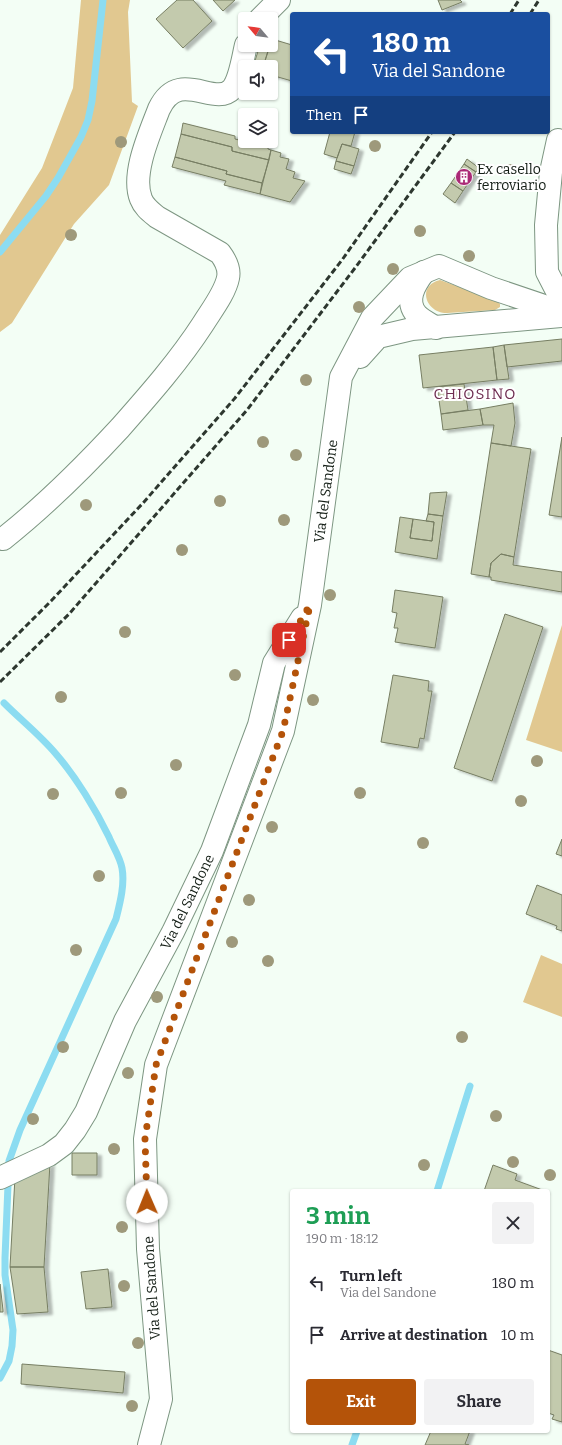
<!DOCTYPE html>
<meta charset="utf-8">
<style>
:root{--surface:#fff;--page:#f2f2f3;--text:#2b2b33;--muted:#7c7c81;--accent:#b45309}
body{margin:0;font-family:Bitter,serif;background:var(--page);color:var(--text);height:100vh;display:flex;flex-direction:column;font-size:15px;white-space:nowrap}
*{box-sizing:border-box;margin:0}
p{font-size:13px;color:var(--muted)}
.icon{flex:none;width:22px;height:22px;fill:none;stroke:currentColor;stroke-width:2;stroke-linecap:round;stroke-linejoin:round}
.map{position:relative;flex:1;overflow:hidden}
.drawer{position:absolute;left:290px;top:1189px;width:260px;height:244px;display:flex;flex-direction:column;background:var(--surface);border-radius:4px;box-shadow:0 1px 3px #0004}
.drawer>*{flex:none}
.hud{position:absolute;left:290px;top:12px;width:260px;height:122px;border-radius:4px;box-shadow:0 1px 3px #0004;background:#1a4fa0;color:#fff;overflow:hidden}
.needle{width:26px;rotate:299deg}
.fabs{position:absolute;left:238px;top:12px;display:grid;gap:8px}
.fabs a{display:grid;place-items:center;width:40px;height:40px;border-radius:4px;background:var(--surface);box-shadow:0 1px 3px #0004;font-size:20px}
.pin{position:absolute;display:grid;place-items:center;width:34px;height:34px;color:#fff;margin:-17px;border-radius:8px;box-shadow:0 2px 6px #0006}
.me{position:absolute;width:44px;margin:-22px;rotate:359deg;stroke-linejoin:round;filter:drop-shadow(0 0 3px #0008)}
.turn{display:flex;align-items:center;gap:14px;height:84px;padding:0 16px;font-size:18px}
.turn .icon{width:52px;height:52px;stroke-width:2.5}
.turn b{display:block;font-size:28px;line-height:34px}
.then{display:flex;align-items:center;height:38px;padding:0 16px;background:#0003;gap:8px;font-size:15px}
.round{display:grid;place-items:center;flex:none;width:42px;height:42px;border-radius:4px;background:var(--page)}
.head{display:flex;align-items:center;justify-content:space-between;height:68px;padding:0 16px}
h1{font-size:24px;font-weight:700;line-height:30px;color:#1e9e55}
.action{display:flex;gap:8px;margin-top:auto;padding:8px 16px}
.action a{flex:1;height:46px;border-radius:4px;background:var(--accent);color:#fff;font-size:16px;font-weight:700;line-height:46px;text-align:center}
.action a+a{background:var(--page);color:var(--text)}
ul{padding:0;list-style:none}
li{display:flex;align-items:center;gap:12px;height:52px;padding:0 16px}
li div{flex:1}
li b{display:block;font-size:15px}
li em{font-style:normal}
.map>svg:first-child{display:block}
.green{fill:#e1c890}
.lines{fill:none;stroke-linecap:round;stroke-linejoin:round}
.stream{stroke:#8cdcf1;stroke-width:7}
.building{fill:#c3caad;stroke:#777e63;filter:url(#shadow)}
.minor-casing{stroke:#7d9682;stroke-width:24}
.minor{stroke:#fff;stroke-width:22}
.rail{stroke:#2d372f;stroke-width:3;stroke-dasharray:6 3;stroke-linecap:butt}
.tree{fill:#9e997b}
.route{stroke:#b45309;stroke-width:7;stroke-dasharray:0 12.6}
.labels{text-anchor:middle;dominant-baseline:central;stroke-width:4;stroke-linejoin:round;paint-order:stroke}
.poi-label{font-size:14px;fill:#141e16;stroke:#fff;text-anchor:start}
.street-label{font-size:14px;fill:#141e16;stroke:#fff}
.neighbourhood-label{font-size:15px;letter-spacing:1px;fill:#6e2e51;stroke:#fff}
</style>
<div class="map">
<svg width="562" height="1445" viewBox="0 0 562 1445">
<defs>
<filter id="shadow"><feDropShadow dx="4.5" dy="2.5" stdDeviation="1" flood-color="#0004"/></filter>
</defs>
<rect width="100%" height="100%" fill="#f3fef5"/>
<path class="green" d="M81 0H130L128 12 132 102 138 106 109 185 74 224 12 323 0 332V235L42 168 73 88Z
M440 280 495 300 500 304V307L495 310 447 313C426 313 416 286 440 280Z
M562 625V752L526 740Z
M541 955 562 964V1017L523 1002Z"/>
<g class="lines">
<path class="stream" d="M0 252 46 196 58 178 81 137 88 120 92 101 103 0
M437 1191 470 1086
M0 1378 9 1361 12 1346 13 1330 5 1275V1258L9 1161 20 1130 116 919C120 903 125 884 122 868 120 857 113 847 109 837 96 810 76 777 56 754 41 736 21 720 4 703
M352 1445 357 1431"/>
</g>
<path class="building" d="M177 0H193L212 21 183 48 156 19Z
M213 0H235L223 11Z
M438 0H460L462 2 442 10Z
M272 39 292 45V81L271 75V67H263L270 45H271Z
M260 45H270L263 67H253Z
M183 123 235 136V139L268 147V149L271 150 269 160 232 151V147L181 134Z
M330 132H355L351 146 342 144 337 158 324 154Z
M181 134 232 147V151L269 160 262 183 226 174 227 171 175 157Z
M342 144 359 149 354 166 336 161Z
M271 150 281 153 280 157 289 159 286 169 295 172 293 178 305 181 290 202 260 194Z
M175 157 227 171 226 174 262 183 260 194 224 185 226 181 172 167Z
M467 159 479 168 476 172 464 164Z
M336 161 354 166 351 174 334 169Z
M464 164 476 172 463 191 451 183Z
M451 183 463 191 455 203 443 194Z
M562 339V361L507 367 504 345Z
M504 345 509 379 497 380 493 347Z
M493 347 497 380 423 388 419 355Z
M464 384 468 410 441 414 437 387Z
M513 403 515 423 511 446 491 443 494 425H483L480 409Z
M480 409 483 425 443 430 441 414Z
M562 437V517L549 515Z
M491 443 531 449 514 557 501 554 491 563 489 577 471 574Z
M447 492 443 516 428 514 430 493Z
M428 514 443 516 437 559 395 552 400 517 413 519 410 538 432 541 434 522 426 521Z
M413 519 434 522 432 541 410 538Z
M501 554 514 557 513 565 562 572V592L491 580V577H489L491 563Z
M395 590 443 597 435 648 395 642 398 628H394L397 613 392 612Z
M505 614 543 627 492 781 454 768Z
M393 675 429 681 428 691H432L424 739 420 738 418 748 381 742Z
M562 839V856L556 854Z
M537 885 562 895V931L556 929 557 926 526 914Z
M72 1153H97V1175H72Z
M50 1163 44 1267H10L15 1177Z
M493 1165 517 1174 515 1180 545 1191H484Z
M10 1267H44L48 1312 17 1314Z
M108 1269 112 1307 86 1309 81 1272Z
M0 1284 3 1310V1312H0Z
M548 1350 562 1355V1422L552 1419 554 1415 548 1413Z
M22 1364 125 1372 123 1393 21 1384Z
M431 1431H470L465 1444 469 1445H425Z"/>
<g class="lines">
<g class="minor-casing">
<g id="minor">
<path d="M260 19 279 0"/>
<path d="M558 140 551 172 546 225 547 272 562 301"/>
<path d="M424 272C415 284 404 301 417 315 422 320 430 324 436 328"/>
<path d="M360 357 378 337 412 329 562 316"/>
<path d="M3 539C46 505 83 468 120 428 150 394 179 361 203 324 211 311 225 293 228 278 230 269 226 261 220 253L157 217C151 212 144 207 141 199 131 174 150 133 159 109 179 67 214 108 232 89 240 80 243 57 246 45"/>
<path id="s1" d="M0 1178 49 1155 64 1144 75 1130 86 1112 125 1021 173 932 212 851 259 725 274 663 302 618"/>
<path id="s2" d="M149 1445 161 1399 148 1249 145 1139 156 1065 283 731 310 605 341 377 372 318 410 278 439 266 491 288 562 312"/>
</g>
</g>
<use href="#minor" class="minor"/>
<path class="rail" d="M510 14 519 0
M530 14 539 0
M0 652 51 601 143 503 235 398 342 260 432 132
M0 682 69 614 247 410 355 268 455 132"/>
</g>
<g class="tree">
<circle cx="121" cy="142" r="6"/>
<circle cx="375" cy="146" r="6"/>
<circle cx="511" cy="170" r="6"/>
<circle cx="420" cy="231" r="6"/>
<circle cx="71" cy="235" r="6"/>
<circle cx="469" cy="256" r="6"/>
<circle cx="393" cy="269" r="6"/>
<circle cx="359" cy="307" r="6"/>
<circle cx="306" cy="380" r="6"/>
<circle cx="263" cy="442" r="6"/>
<circle cx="296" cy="455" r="6"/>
<circle cx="220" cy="501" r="6"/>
<circle cx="86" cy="505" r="6"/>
<circle cx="284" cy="520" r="6"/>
<circle cx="182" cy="550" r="6"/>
<circle cx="330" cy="595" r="6"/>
<circle cx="125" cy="632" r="6"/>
<circle cx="235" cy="675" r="6"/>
<circle cx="61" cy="697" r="6"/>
<circle cx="313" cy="700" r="6"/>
<circle cx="537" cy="761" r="6"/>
<circle cx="176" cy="765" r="6"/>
<circle cx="121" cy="793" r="6"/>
<circle cx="360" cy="793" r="6"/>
<circle cx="53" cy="794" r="6"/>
<circle cx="521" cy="801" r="6"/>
<circle cx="272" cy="827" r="6"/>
<circle cx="423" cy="843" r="6"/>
<circle cx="99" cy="876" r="6"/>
<circle cx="249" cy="900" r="6"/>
<circle cx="232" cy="942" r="6"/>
<circle cx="76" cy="950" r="6"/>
<circle cx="268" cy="961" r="6"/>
<circle cx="157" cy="997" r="6"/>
<circle cx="462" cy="1037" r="6"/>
<circle cx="63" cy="1047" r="6"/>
<circle cx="128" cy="1073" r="6"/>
<circle cx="496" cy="1116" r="6"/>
<circle cx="33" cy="1119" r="6"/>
<circle cx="114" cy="1149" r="6"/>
<circle cx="513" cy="1162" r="6"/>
<circle cx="424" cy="1165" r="6"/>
<circle cx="550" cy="1175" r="6"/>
<circle cx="122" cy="1227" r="6"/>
<circle cx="124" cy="1286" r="6"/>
<circle cx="138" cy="1343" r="6"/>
<circle cx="132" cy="1406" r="6"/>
</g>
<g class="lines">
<path class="route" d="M147 1202 145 1139 156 1065 283 731 310 605 289 640"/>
</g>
<defs>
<g id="building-disc" transform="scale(0.9)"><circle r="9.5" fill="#aa2976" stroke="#fff"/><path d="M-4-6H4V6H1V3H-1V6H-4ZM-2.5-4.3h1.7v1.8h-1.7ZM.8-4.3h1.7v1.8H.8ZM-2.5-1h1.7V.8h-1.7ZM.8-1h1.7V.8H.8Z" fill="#fff"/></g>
</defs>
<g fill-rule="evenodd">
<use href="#building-disc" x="464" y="177"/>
</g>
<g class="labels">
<g class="poi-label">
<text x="477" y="169">Ex casello<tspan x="477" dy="16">ferroviario</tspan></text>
</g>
<g class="street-label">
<text stroke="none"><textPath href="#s2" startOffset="984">Via del Sandone</textPath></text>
<text stroke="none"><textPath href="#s1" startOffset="345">Via del Sandone</textPath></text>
<text transform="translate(152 1288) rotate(-94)">Via del Sandone</text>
</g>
<g class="neighbourhood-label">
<text x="475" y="394">CHIOSINO</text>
</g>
</g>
</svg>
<div class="fabs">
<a><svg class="needle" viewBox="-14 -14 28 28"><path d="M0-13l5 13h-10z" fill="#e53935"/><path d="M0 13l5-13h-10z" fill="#7c7c81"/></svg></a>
<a><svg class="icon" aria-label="sound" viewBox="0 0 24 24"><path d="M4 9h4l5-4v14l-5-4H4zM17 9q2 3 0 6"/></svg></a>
<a><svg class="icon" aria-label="layers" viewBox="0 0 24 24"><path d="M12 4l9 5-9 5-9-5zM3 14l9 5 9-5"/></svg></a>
</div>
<div class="pin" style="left:289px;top:640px;background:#d93025"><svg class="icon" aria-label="arrive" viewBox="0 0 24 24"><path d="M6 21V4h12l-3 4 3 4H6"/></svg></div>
<svg class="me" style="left:147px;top:1202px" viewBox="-20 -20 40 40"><circle r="19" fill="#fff"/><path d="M0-13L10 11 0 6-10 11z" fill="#b45309"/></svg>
<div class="hud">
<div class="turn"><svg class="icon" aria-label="left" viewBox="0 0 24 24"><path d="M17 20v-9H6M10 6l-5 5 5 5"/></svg><div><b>180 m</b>Via del Sandone</div></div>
<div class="then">Then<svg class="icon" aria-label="arrive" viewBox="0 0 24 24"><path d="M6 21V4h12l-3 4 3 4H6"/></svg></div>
</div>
<section class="drawer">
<div class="head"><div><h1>3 min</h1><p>190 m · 18:12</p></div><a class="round"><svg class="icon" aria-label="close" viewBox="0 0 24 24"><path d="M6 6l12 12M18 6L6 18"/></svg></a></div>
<ul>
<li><svg class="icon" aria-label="left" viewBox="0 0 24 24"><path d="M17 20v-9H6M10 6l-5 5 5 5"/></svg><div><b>Turn left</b><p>Via del Sandone</p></div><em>180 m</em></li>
<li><svg class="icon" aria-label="arrive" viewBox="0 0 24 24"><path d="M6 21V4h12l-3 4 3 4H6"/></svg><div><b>Arrive at destination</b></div><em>10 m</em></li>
</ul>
<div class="action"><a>Exit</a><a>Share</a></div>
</section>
</div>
